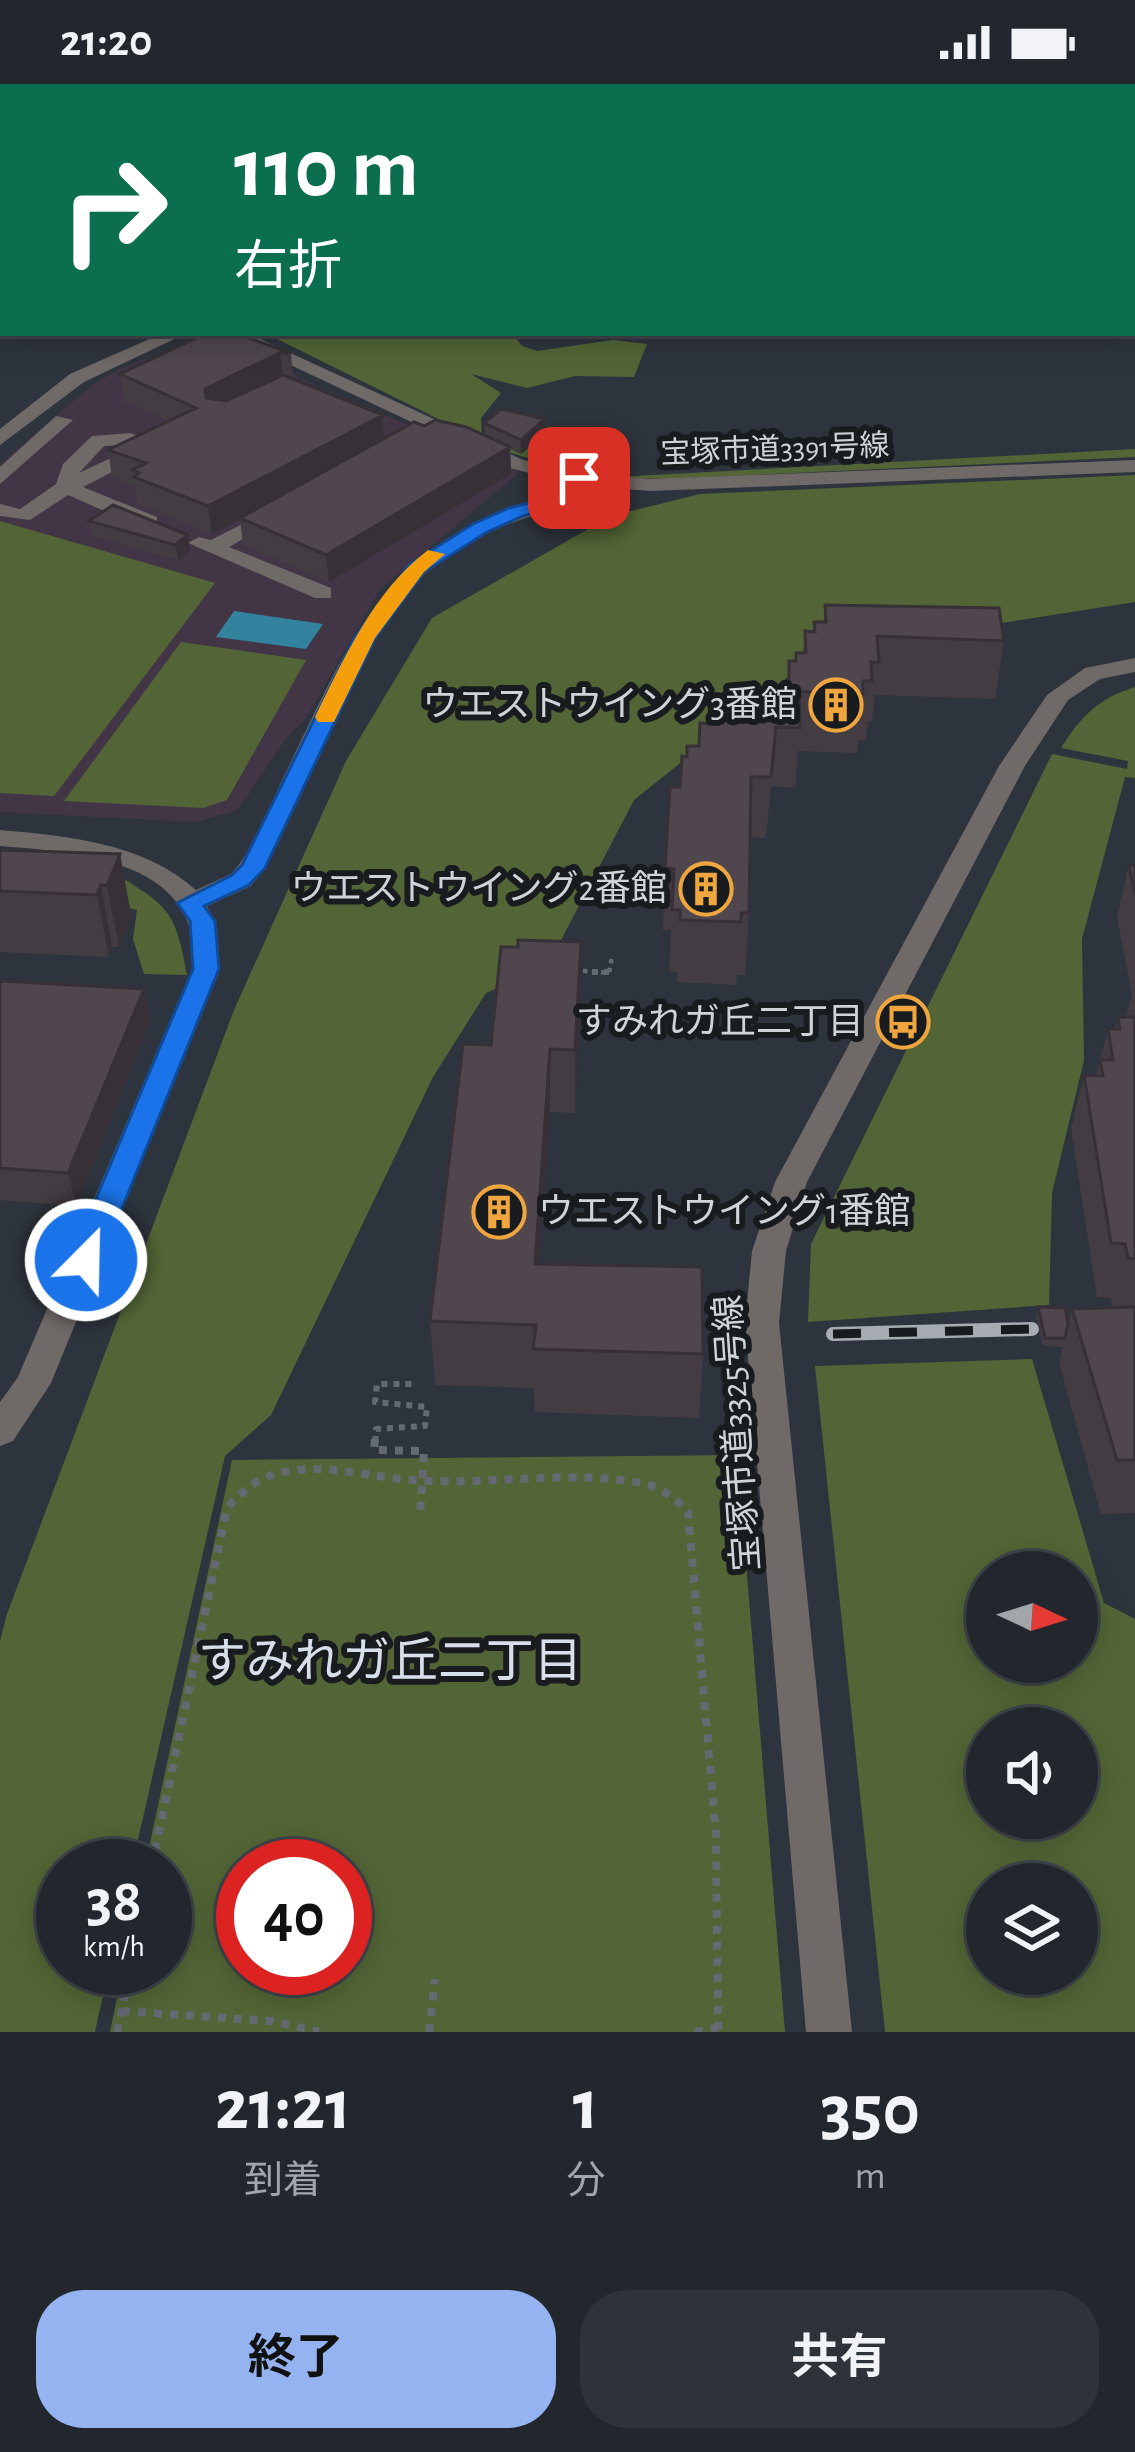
<!DOCTYPE html>
<html lang="ja">
<meta charset="utf-8">
<style>
:root{--surface:#22272e;--page:#2e333a;--text:#f1f3f6;--muted:#a2a5aa;--line:#3f444a;--accent:#95b2f1}
body{margin:0;font-family:"Alegreya Sans","Noto Sans JP",sans-serif;background:var(--page);color:var(--text);height:100vh;display:flex;flex-direction:column;font-size:45px;white-space:nowrap}
*{box-sizing:border-box;margin:0}
p{font-size:39px;color:var(--muted)}
.icon{flex:none;width:66px;height:66px;fill:none;stroke:currentColor;stroke-width:2;stroke-linecap:round;stroke-linejoin:round}
.map{position:relative;height:1948px;overflow:hidden}
.sheet{display:flex;flex-direction:column;background:var(--surface);flex:1}
.sheet>*{flex:none}
.guide{position:absolute;left:0px;top:0px;width:1137px;height:252px;box-shadow:0 6px 30px #0003,0 0 0 3px var(--line);background:#0b6e4f;color:#fff;overflow:hidden}
.needle{width:78px;rotate:94deg}
.controls{position:absolute;left:966px;top:1467px;display:grid;gap:24px}
.controls a{display:grid;place-items:center;width:132px;height:132px;border-radius:50%;background:var(--surface);box-shadow:0 6px 30px #0003,0 0 0 3px var(--line);font-size:60px}
.speed{position:absolute;left:36px;top:1755px;display:flex;gap:24px;font-size:60px;font-weight:700;text-align:center}
.speed>*{display:grid;place-content:center;width:156px;height:156px;border-radius:50%;background:var(--surface);box-shadow:0 6px 30px #0003,0 0 0 3px var(--line);line-height:1}
.speed small{font-size:30px;font-weight:400}
.speed .limit{border:18px solid #d22;background:#fff;color:#111}
.pin{position:absolute;display:grid;place-items:center;width:102px;height:102px;color:#fff;margin:-51px;border-radius:24px;box-shadow:0 6px 18px #0006}
.me{position:absolute;width:132px;margin:-66px;rotate:23deg;stroke-linejoin:round;filter:drop-shadow(0 0 9px #0008)}
.turn{display:flex;align-items:center;gap:42px;height:252px;padding:0 36px;font-size:54px}
.turn .icon{width:156px;height:156px;stroke-width:2.5}
.turn b{display:block;font-size:84px;line-height:102px}
.eta{display:flex;justify-content:space-evenly;align-items:center;height:204px;text-align:center}
.eta b{font-size:72px;font-weight:700;line-height:84px}
.button{display:flex;gap:24px;margin-top:auto;padding:24px 36px}
.button a{flex:1;height:138px;border-radius:48px;background:var(--accent);color:#111;font-size:48px;font-weight:700;line-height:138px;text-align:center}
.button a+a{background:var(--page);color:var(--text)}
.status{display:flex;justify-content:space-between;align-items:center;height:84px;padding:0 60px;background:var(--surface);direction:ltr}
.status svg{height:33px;fill:currentColor}
.map>svg:first-child{display:block}
.education{fill:#423646}
.green{fill:#536536;fill-rule:evenodd}
.water{fill:#33839e}
.lines{fill:none;stroke-linecap:round;stroke-linejoin:round}
.river{fill:#33839e;fill-rule:evenodd}
.path-far2{stroke:#656a72;stroke-width:4.5;stroke-dasharray:4.5 4.5;stroke-linecap:butt}
.path-far1{stroke:#656a72;stroke-width:6;stroke-dasharray:6 6;stroke-linecap:butt}
.path{stroke:#656a72;stroke-width:8;stroke-dasharray:8 8;stroke-linecap:butt}
.minor{fill:#6f6967;fill-rule:evenodd}
.major{fill:#a99e99;fill-rule:evenodd}
.highway{stroke:#bfb2ac;stroke-width:36}
.rail-casing{stroke:#a7acb2;stroke-width:14}
.rail{stroke:#191c1f;stroke-width:9;stroke-dasharray:28;stroke-linecap:butt}
.wall{fill:#443c43}
.shaded-wall{fill:#373137}
.building{fill:#4f464e;stroke:#373137;stroke-width:3}
.route{fill:#1a73e8;stroke:#114b97;stroke-width:3}
.slow{fill:#f59e0b}
.labels{text-anchor:middle;dominant-baseline:central;stroke-width:12;stroke-linejoin:round;paint-order:stroke}
.far-street-label{font-size:30px;fill:#d0d4d9;stroke:#191c1f}
.poi-label{font-size:36px;fill:#d0d4d9;stroke:#191c1f;text-anchor:end}
.street-label{font-size:36px;fill:#d0d4d9;stroke:#191c1f}
.near-neighbourhood-label{font-size:48px;fill:#d7dfea;stroke:#191c1f}
</style>
<div class="status"><b>21:20</b><svg viewBox="0 0 49 12"><path d="M0 12V9h3v3zM5 12V6h3v6zM10 12V3h3v9zM15 12V0h3v12zM26 1h20v11H26zM47 4h2v5h-2z"/></svg></div>
<div class="map">
<svg width="1135" height="1948" viewBox="0 0 1135 1948">
<rect width="100%" height="100%" fill="#2e343d"/>
<path class="education" d="M204 253 231 257 316 302 520 388 381 504 304 637 287 653 238 726 196 738 0 728V380L92 301 119 285Z"/>
<path class="green" d="M265 249H512L522 262 537 267 613 256 647 260 634 293 575 292 527 304 471 290 501 309 481 334 482 351 537 364 560 353 594 371 572 387 501 366Z
M1135 365V373L668 395 616 393Z
M1135 391V518L819 568 634 716 547 883 486 909 433 993 271 1331 225 1372 132 1782H63V1884H109L95 1948H0V1557L7 1530 234 926 346 677 432 534 611 432 700 410Z
M0 437 215 499 54 712 0 709Z
M181 558 306 576 227 716 203 724 64 717Z
M1135 603V694L1125 693 1082 855 1084 976 1052 1109 1049 1221 808 1238 811 1160 1052 670 1127 685 1128 677 1061 664C1081 632 1099 614 1135 603Z
M107 784C165 822 175 820 187 891L144 890 133 855 137 826 86 815Z
M1032 1275 1104 1519 1135 1535V1948H885L815 1282ZM987 1488H1077V1578H987ZM987 1644H1077V1734H987ZM987 1800H1077V1890H987Z
M737 1371 785 1948H110L123 1884H165V1782H145L232 1376ZM243 1782H345V1884H243Z"/>
<path class="water" d="M234 527 323 540 306 565 216 553Z"/>
<g class="lines">
<path class="river" d="M0 27H3V44H0Z
M1134 91H1135V109H1134Z"/>
<path class="path-far2" d="M574 886 609 889 612 872"/>
<path class="path-far1" d="M592 888H609
M375 1358 376 1345 425 1342 427 1323 375 1318 377 1300H415"/>
<path class="path" d="M375 1355 374 1366 424 1367 420 1434
M152 1782 227 1424C245 1404 262 1391 289 1387 335 1380 382 1396 428 1397 499 1400 571 1386 642 1399 661 1403 675 1414 688 1428L716 1751 718 1948
M122 1927 272 1937 319 1948
M117 1948 131 1884
M429 1948 435 1895
M695 1948 717 1944"/>
<path class="minor" d="M163 249H187L84 298 0 361V345L70 290Z
M223 249H247L523 376 579 389 651 395 1135 376V388L651 407 585 402 570 421C520 434 469 451 429 486 367 539 303 705 265 784L251 802 207 822 217 843 220 885 51 1299 13 1357 0 1362V1318L18 1293 192 885C191 870 194 853 188 839 164 772 60 767 0 762V746C68 752 144 759 196 806L231 790C255 765 268 725 283 694 355 550 383 453 556 412L566 398 509 384Z
M56 332 73 336 0 400V383Z
M131 349 161 363 83 403 157 433V443H141L68 411 30 436 0 432V420L20 425 56 400 63 380 92 352ZM129 361 134 363 79 389 104 362Z
M277 422 288 428 284 432 229 463 331 504V514H315L188 459 199 453 211 456Z
M1135 574V588L1100 595 1068 616 1025 682 807 1098 786 1167 779 1239 852 1948H806L745 1239 752 1167 775 1098 999 682 1047 611 1085 584Z"/>
<path class="major" d="M219 0H244L246 3H221Z
M1063 0H1077V3H1063Z
M1134 24H1135V32H1134Z"/>
<path class="highway" d="M175 3 183 0
M286 3 293 0
M0 71 3 70"/>
<g class="rail-casing">
<path id="rail" d="M833 1250 1032 1245"/>
</g>
<use href="#rail" class="rail"/>
</g>
<path class="wall" d="M207 249 291 269 293 295 384 355 424 342 485 352 484 339 545 335V350L521 370 510 365 511 390 329 498 243 461 240 435 212 450 138 420 134 401 112 393 108 366 169 337 124 317 120 290Z
M89 437 188 451 190 467 178 476 92 452Z
M825 521 1004 557 995 615 875 611 872 637H868L866 656H858L857 669 798 667 795 704 771 702 766 754 750 753 749 829 745 891H737L736 901 677 898V888H669L671 846H663L665 784 687 673 699 662 710 640 725 633 726 609 786 611 789 577H795L803 569 805 547 813 548 814 538H824Z
M0 766 120 770 131 831 119 863H112L109 873 0 868Z
M1129 781H1135V1429L1101 1430 1059 1279 1063 1263 1043 1262 1036 1232 1038 1223 1068 1240 1072 1225 1112 1224 1111 1214 1097 1213 1071 1045 1084 991 1096 992 1108 945H1115L1118 933H1126L1132 911 1117 833Z
M518 863 581 921 575 1029 550 1028 540 1180 703 1270 699 1334 535 1328 534 1304 435 1301 430 1237 491 961Z
M0 897 144 905 150 938 76 1122 0 1116Z"/>
<path class="shaded-wall" d="M280 269 283 295 208 332 205 305Z
M383 331 384 358 212 450 208 422Z
M545 335V350L521 370V356Z
M510 363 511 390 329 498 326 471Z
M188 451 190 467 178 476 175 461Z
M120 770 131 831 119 863 107 802Z
M101 801 112 863 109 873 97 811Z
M581 858V921L575 1029V966Z
M144 905 150 938 76 1122 68 1089Z
M550 965V1028L536 1244 535 1180Z"/>
<path class="building" d="M207 249H235L291 269H280L205 305 206 314 226 317 283 291 383 331 208 422 134 393 139 389 132 386 146 379 108 366 196 324 120 290Z
M501 325 545 335 521 356 484 339Z
M435 336 466 343 510 363 326 471 240 434 414 338 424 342Z
M113 421 188 451 175 461 89 437Z
M825 521 999 524 1004 557 877 552 879 579 871 578 872 597H863V610L789 607V577H796V569H806L805 547 815 548 814 538H826Z
M726 609 799 612 800 644 776 643 771 693H751L749 829H741V838L680 836V826H672L674 785 665 784 670 703H680L682 672 687 673V662H699L700 639 710 640V632L726 633Z
M0 766 120 770 107 802 101 801 97 811 0 807Z
M1129 781H1135V811Z
M518 856 581 858 575 966 550 965 535 1180 702 1183 703 1270 533 1265 536 1241 430 1237 463 960 491 961 501 863H518Z
M0 897 144 905 68 1089 0 1084Z
M1118 933H1135V1175L1128 1174 1125 1160 1111 1159 1084 991 1103 992 1100 976H1113L1108 945H1120Z
M1038 1223 1065 1224 1068 1240 1065 1254H1045Z
M1135 1223V1376H1117L1072 1225Z"/>
<path class="route" d="M572 391 588 394 569 420 523 432 487 448 424 488 375 554 265 784 249 801 204 822 215 837 219 885 101 1176 96 1184H75L70 1176 193 885 190 837 177 819 232 791 242 781 355 553 410 480 473 440 509 424 556 412Z"/>
<path class="slow" d="M428 466 445 470 424 488 375 554 334 638H318L315 633C344 574 374 507 428 466Z"/>
<defs>
<g id="building-ring" transform="scale(2.7)"><circle r="9.5" fill="#191c1f" stroke="#f0a63f" stroke-width="1.5"/><path d="M-4-6H4V6H1V3H-1V6H-4ZM-2.5-4.3h1.7v1.8h-1.7ZM.8-4.3h1.7v1.8H.8ZM-2.5-1h1.7V.8h-1.7ZM.8-1h1.7V.8H.8Z" fill="#f0a63f"/></g>
<g id="bus-ring" transform="scale(2.7)"><circle r="9.5" fill="#191c1f" stroke="#f0a63f" stroke-width="1.5"/><path d="M-5-6H5V4H4V6H2V4H-2V6H-4V4H-5ZM-3.5-4V0h7V-4ZM-3.5 1.2v1.5H-2V1.2ZM2 1.2v1.5H3.5V1.2Z" fill="#f0a63f"/></g>
</defs>
<g fill-rule="evenodd">
<use href="#building-ring" x="836" y="621"/>
<use href="#building-ring" x="706" y="805"/>
<use href="#bus-ring" x="903" y="938"/>
<use href="#building-ring" x="499" y="1128"/>
</g>
<g class="labels">
<g class="far-street-label">
<text transform="translate(775 366) rotate(-2)">宝塚市道3391号線</text>
</g>
<g class="poi-label">
<text x="797" y="621">ウエストウイング3番館</text>
<text x="667" y="805">ウエストウイング2番館</text>
<text x="864" y="938">すみれガ丘二丁目</text>
<text x="538" y="1128" text-anchor="start">ウエストウイング1番館</text>
</g>
<g class="street-label">
<text transform="translate(738 1349) rotate(-94)">宝塚市道3325号線</text>
</g>
<g class="near-neighbourhood-label">
<text x="390" y="1579">すみれガ丘二丁目</text>
</g>
</g>
</svg>
<div class="controls">
<a><svg class="needle" viewBox="-14 -14 28 28"><path d="M0-13l5 13h-10z" fill="#e53935"/><path d="M0 13l5-13h-10z" fill="#a2a5aa"/></svg></a>
<a><svg class="icon" aria-label="sound" viewBox="0 0 24 24"><path d="M4 9h4l5-4v14l-5-4H4zM17 9q2 3 0 6"/></svg></a>
<a><svg class="icon" aria-label="layers" viewBox="0 0 24 24"><path d="M12 4l9 5-9 5-9-5zM3 14l9 5 9-5"/></svg></a>
</div>
<div class="speed"><div>38<small>km/h</small></div><div class="limit">40</div></div>
<div class="pin" style="left:579px;top:394px;background:#d93025"><svg class="icon" aria-label="arrive" viewBox="0 0 24 24"><path d="M6 21V4h12l-3 4 3 4H6"/></svg></div>
<svg class="me" style="left:86px;top:1176px" viewBox="-20 -20 40 40"><circle r="17" fill="#1a73e8" stroke="#fff" stroke-width="3"/><path d="M0-11L8 9 0 5-8 9z" fill="#fff"/></svg>
<div class="guide">
<div class="turn"><svg class="icon" aria-label="right" viewBox="0 0 24 24"><path d="M7 20v-9h11M14 6l5 5-5 5"/></svg><div><b>110 m</b>右折</div></div>
</div>
</div>
<section class="sheet">
<div class="eta">
<div><b>21:21</b><p>到着</p></div>
<div><b>1</b><p>分</p></div>
<div><b>350</b><p>m</p></div>
</div>
<div class="button"><a>終了</a><a>共有</a></div>
</section>
